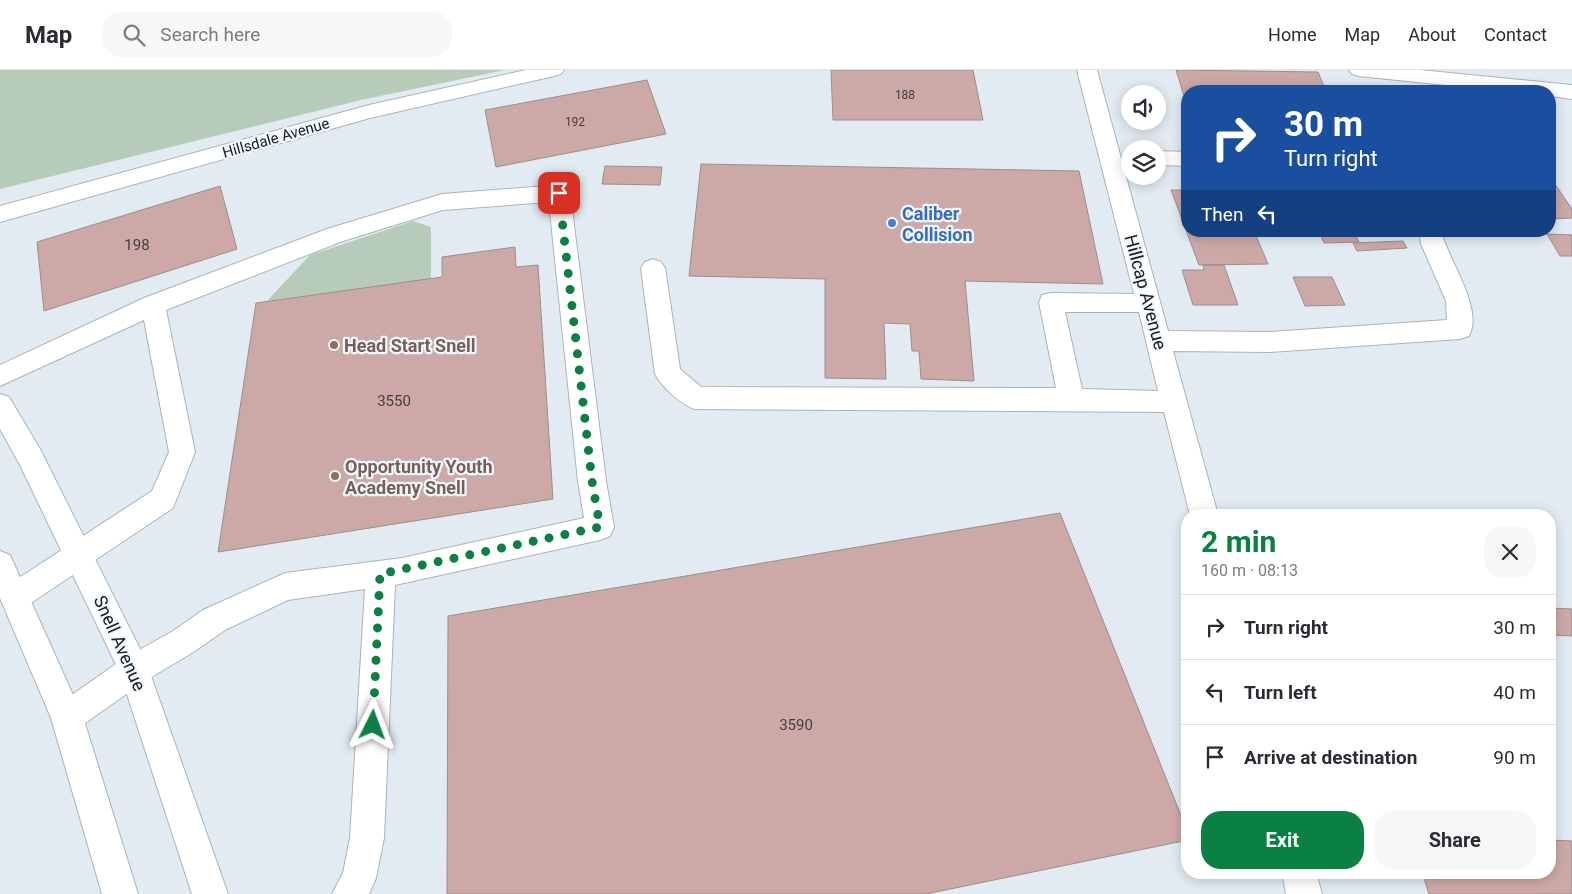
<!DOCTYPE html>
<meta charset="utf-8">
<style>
:root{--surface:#fff;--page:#f7f7f7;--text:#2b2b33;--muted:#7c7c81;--line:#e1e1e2;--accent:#0b8043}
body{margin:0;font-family:Roboto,sans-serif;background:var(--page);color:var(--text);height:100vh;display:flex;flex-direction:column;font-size:19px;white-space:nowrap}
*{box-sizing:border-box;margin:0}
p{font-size:16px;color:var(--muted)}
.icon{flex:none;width:28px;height:28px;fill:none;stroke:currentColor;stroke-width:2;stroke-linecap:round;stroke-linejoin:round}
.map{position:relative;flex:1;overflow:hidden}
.panel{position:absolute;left:1181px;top:439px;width:375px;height:370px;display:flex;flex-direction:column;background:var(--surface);border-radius:20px;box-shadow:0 2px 12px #0003}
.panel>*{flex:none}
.top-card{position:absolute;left:1181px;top:15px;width:375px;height:152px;border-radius:20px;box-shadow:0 2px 12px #0003;background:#1a4fa0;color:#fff;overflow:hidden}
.fabs{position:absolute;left:1121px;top:15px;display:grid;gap:10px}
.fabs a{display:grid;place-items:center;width:45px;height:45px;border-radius:50%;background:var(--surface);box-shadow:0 2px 12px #0003;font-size:25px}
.pin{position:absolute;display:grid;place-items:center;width:42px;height:42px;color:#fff;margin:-21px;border-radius:10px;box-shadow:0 2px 8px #0006}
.me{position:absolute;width:55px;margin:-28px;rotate:3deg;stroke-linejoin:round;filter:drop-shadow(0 0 4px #0008)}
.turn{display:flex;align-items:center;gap:18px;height:105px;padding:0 20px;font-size:22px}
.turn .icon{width:65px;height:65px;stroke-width:2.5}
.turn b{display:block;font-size:35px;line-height:42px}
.then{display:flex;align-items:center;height:48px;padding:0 20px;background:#0003;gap:10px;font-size:19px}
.round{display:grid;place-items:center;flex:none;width:52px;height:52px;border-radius:20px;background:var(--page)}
.head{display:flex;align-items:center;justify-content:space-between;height:85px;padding:0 20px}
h1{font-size:30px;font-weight:700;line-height:38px;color:var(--accent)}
.cta{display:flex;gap:10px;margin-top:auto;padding:10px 20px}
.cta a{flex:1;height:58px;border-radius:20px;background:var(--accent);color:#fff;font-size:20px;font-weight:700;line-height:58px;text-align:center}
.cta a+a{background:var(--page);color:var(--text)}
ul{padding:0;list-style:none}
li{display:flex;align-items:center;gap:15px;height:65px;padding:0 20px;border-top:1px solid var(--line)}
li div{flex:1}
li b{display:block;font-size:19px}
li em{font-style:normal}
header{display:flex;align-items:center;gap:30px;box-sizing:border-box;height:70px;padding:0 25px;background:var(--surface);border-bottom:1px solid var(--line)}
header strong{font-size:24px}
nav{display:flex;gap:28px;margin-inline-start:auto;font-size:18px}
.search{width:350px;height:45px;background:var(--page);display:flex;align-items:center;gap:12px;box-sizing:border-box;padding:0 18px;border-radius:20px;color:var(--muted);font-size:19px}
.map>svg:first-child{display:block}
.green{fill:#b6ccb8}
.building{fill:#cca9a7;stroke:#9a8e8d}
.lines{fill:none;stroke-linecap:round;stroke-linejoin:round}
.minor-casing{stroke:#aab3ba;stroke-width:2}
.major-casing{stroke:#aab3ba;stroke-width:2}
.minor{fill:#fff;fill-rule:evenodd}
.major{fill:#fff;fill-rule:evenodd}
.route{stroke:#0b8043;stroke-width:9;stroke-dasharray:0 16.2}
.shop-dot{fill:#3f7fe0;stroke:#f0f8fe;stroke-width:2}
.education-dot{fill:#8d6e63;stroke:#f0f8fe;stroke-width:2}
.labels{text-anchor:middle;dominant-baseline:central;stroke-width:4.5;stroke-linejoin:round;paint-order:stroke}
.far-number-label{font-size:12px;fill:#443e40}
.far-street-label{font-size:15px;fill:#171b1d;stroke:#f0f8fe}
.number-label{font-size:15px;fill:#443e40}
.shop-label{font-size:18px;font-weight:bold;fill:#366cbe;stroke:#f0f8fe;text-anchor:start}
.street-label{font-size:18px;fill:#171b1d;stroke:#f0f8fe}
.education-label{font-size:18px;font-weight:bold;fill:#785e54;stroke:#f0f8fe;text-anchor:start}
</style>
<header>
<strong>Map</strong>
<div class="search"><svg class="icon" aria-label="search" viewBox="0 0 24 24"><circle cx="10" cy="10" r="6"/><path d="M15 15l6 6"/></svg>Search here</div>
<nav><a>Home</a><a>Map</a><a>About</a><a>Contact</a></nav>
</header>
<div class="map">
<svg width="1572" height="824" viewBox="0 0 1572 824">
<rect width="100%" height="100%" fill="#e2ebf2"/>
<path class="green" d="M0 0H505L361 30 0 119Z
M413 151 431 157V209L267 231 310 185Z"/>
<path class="building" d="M831 0H973L983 50H833Z
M1176 0 1318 2 1326 21H1188V39Z
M647 10 666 64 496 97 485 40Z
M701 94 1079 101 1103 214 965 211 974 311 921 309 919 281H912L910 254 884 253 886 309 825 308V209L689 206Z
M605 96 662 97 660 115 602 114Z
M1550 107 1572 139V148L1550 149Z
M220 116 237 179 44 241 37 172Z
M1171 120H1188V161H1254L1268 194 1199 195Z
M1319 161H1354L1359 172 1324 173Z
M1547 164 1572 165V186H1560Z
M1403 171 1407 178 1357 181 1353 173Z
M515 177 516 197 538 195 553 429 218 482 256 233 442 207V187Z
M1203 195H1224L1238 235H1193L1182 200H1204Z
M1293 207H1332L1345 235 1305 236Z
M1060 443 1188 763V770L926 824H447L448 546Z
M1550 538 1572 539V566L1550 565Z
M1550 770 1572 771V824H1429L1424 808 1436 809 1434 802H1550Z"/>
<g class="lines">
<g class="minor-casing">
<path id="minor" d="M526 0H564L561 4 554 6 370 48 0 152V136L369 35Z
M1077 0H1097L1168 261 1269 262 1447 250 1446 231 1421 174 1419 161H1441C1448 190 1484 238 1469 266L1460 269 1269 282 1173 281 1218 445H1190L1164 342 695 339C680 334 663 318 655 304L641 198 645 192 653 189 661 192 665 198 680 299 701 317 1056 318 1039 232 1042 225 1051 223 1134 224ZM1065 242H1139L1158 321 1082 319Z
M1349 0H1420L1572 15V29L1550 26V21H1503L1359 6 1352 4Z
M1158 81 1188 82V96L1158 95Z
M559 115 567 118 570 123 606 411 614 457 610 466 600 470 395 515 384 768 376 808 369 824H332L343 803 350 768 365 519 288 530 225 560 195 581 145 611 78 658 67 663 56 658 51 647 56 636 123 589 173 561 203 540 285 503 402 488 584 448 578 411 549 132 443 140 343 171 166 240 195 382 173 438 25 537 15 541 5 537 0 527 5 517 152 421 169 382 144 250 0 316V295L144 228 327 159 442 124Z
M1282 802H1316L1322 824H1286Z"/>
</g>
<g class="major-casing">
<path id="major" d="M0 324 9 327 40 379 145 589 228 824H192L120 603 20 395 0 359Z
M0 481 10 485 83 647 138 824H102L51 648 0 528Z"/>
</g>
<use href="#minor" class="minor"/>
<use href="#major" class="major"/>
</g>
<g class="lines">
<path class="route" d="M373 655 380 504 600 457 592 411 559 123"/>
</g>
<circle class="shop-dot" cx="892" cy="153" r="5"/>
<g class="education-dot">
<circle cx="334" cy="275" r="5"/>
<circle cx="335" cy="406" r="5"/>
</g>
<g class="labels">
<g class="far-number-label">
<text x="905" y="25">188</text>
<text x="575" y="52">192</text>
</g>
<g class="far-street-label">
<text transform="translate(276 68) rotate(-16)">Hillsdale Avenue</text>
</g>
<g class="number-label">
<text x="137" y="175">198</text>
<text x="394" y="331">3550</text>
<text x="796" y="655">3590</text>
</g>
<g class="shop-label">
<text x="902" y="143">Caliber<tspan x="902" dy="21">Collision</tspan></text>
</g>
<g class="street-label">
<text transform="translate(1146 222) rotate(75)">Hillcap Avenue</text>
<text transform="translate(120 573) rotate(66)">Snell Avenue</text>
</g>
<g class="education-label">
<text x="344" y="275">Head Start Snell</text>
<text x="345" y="396">Opportunity Youth<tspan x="345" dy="21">Academy Snell</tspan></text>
</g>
</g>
</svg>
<div class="fabs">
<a><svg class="icon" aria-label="sound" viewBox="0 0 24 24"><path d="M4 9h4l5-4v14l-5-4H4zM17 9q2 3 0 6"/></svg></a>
<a><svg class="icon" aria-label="layers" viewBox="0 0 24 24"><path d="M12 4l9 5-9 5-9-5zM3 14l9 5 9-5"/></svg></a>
</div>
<div class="pin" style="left:559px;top:123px;background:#d93025"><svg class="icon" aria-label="arrive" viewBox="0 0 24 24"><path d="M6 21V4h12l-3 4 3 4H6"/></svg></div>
<svg class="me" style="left:373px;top:655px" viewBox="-20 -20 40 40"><path d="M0-17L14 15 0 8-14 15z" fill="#0b8043" stroke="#fff" stroke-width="4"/></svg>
<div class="top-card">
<div class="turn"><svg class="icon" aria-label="right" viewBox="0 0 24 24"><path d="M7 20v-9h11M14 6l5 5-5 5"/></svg><div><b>30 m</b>Turn right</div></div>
<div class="then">Then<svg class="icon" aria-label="left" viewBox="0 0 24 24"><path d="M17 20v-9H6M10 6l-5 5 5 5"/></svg></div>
</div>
<section class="panel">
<div class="head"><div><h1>2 min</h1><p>160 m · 08:13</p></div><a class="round"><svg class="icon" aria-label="close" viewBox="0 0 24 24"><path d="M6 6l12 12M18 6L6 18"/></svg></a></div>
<ul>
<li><svg class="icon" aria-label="right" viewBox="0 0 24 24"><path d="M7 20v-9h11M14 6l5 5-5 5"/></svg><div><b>Turn right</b></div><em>30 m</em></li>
<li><svg class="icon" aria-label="left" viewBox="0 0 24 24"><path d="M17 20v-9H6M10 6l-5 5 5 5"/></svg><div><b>Turn left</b></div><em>40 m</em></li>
<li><svg class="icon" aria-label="arrive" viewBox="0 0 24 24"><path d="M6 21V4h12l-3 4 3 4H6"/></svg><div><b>Arrive at destination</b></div><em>90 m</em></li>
</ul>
<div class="cta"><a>Exit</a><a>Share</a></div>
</section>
</div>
